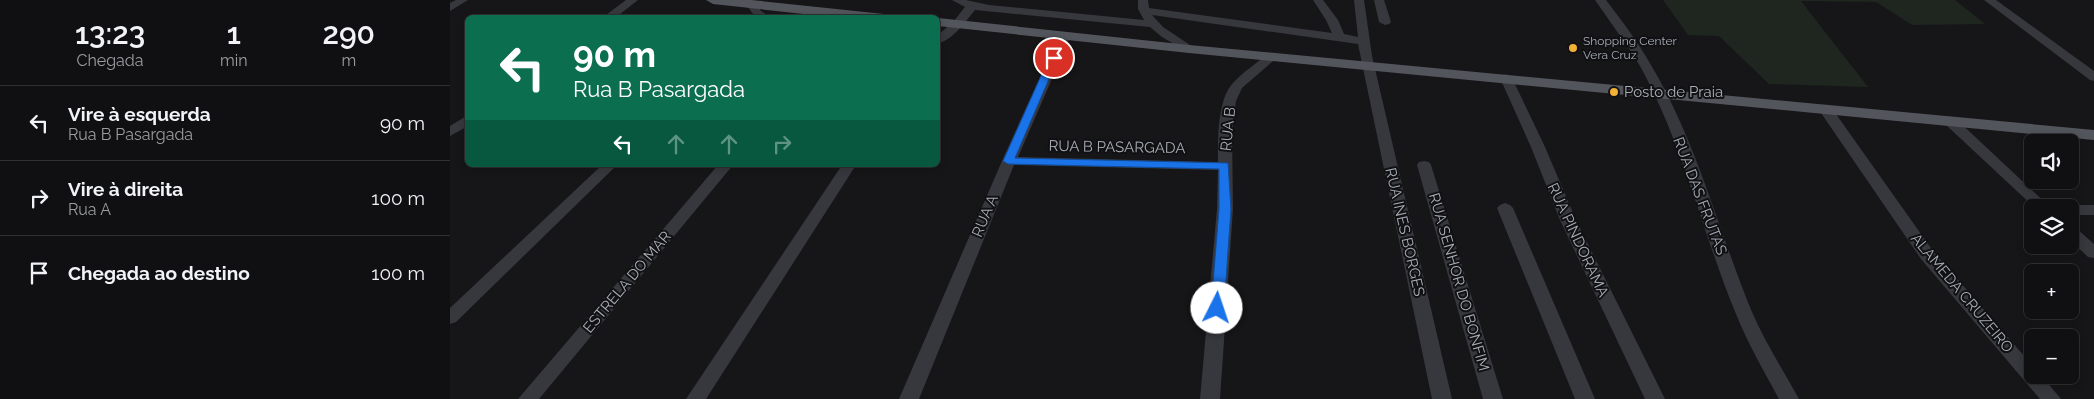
<!DOCTYPE html>
<html lang="pt">
<meta charset="utf-8">
<style>
:root{--surface:#101012;--page:#1e1e20;--text:#f1f3f6;--muted:#9c9d9f;--line:#303032}
body{margin:0;font-family:Raleway,sans-serif;background:var(--page);color:var(--text);height:100vh;display:flex;flex-direction:column;font-size:19px;white-space:nowrap}
*{box-sizing:border-box;margin:0}
p{font-size:16px;color:var(--muted)}
.icon{flex:none;width:28px;height:28px;fill:none;stroke:currentColor;stroke-width:2;stroke-linecap:round;stroke-linejoin:round}
.map{position:relative;flex:1;overflow:hidden}
.panel{display:flex;flex-direction:column;background:var(--surface);width:450px}
.panel>*{flex:none}
.hud{position:absolute;left:15px;top:15px;width:475px;height:152px;border-radius:8px;box-shadow:0 2px 8px #0003,0 0 0 1px var(--line);background:#0b6e4f;color:#fff;overflow:hidden}
.fabs{position:absolute;left:1574px;top:134px;display:grid;gap:10px}
.fabs a{display:grid;place-items:center;width:55px;height:55px;border-radius:8px;background:var(--surface);box-shadow:0 2px 8px #0003,0 0 0 1px var(--line);font-size:25px}
.pin{position:absolute;display:grid;place-items:center;width:42px;height:42px;color:#fff;margin:-21px;border:2px solid #fff;border-radius:50%;box-shadow:0 1px 5px #0007}
.me{position:absolute;width:55px;margin:-28px;rotate:4deg;stroke-linejoin:round;filter:drop-shadow(0 0 4px #0008)}
.turn{display:flex;align-items:center;gap:18px;height:105px;padding:0 25px;font-size:22px}
.turn .icon{width:65px;height:65px;stroke-width:2.5}
.turn b{display:block;font-size:35px;line-height:42px}
.lanes{display:flex;align-items:center;height:48px;padding:0 25px;background:#0003;justify-content:center;gap:25px;direction:ltr}
.lanes .off{opacity:.35}
.eta{display:flex;justify-content:space-evenly;align-items:center;height:85px;text-align:center}
.eta b{font-size:30px;font-weight:600;line-height:35px}
ul{padding:0;list-style:none}
li{display:flex;align-items:center;gap:15px;height:75px;padding:0 25px;border-top:1px solid var(--line)}
li div{flex:1}
li b{display:block;font-size:19px}
li em{font-style:normal}
main{display:flex;flex:1;min-height:0}
.map>svg:first-child{display:block}
.green{fill:#1e261f}
.lines{fill:none;stroke-linecap:round;stroke-linejoin:round}
.minor{fill:#37383d;fill-rule:evenodd}
.major{fill:#53555c;fill-rule:evenodd}
.route{fill:#1a73e8;stroke:#114b97}
.poi-dot{fill:#f2b134;stroke:#111113;stroke-width:2}
.labels{text-anchor:middle;dominant-baseline:central;stroke-width:4;stroke-linejoin:round;paint-order:stroke}
.far-poi-label{font-size:12px;fill:#a8adb8;stroke:#111113;text-anchor:start}
.poi-label{font-size:15px;fill:#a8adb8;stroke:#111113;text-anchor:start}
.street-label{font-size:15px;fill:#a8adb8;stroke:#111113}
</style>
<main>
<section class="panel">
<div class="eta">
<div><b>13:23</b><p>Chegada</p></div>
<div><b>1</b><p>min</p></div>
<div><b>290</b><p>m</p></div>
</div>
<ul>
<li><svg class="icon" aria-label="left" viewBox="0 0 24 24"><path d="M17 20v-9H6M10 6l-5 5 5 5"/></svg><div><b>Vire à esquerda</b><p>Rua B Pasargada</p></div><em>90 m</em></li>
<li><svg class="icon" aria-label="right" viewBox="0 0 24 24"><path d="M7 20v-9h11M14 6l5 5-5 5"/></svg><div><b>Vire à direita</b><p>Rua A</p></div><em>100 m</em></li>
<li><svg class="icon" aria-label="arrive" viewBox="0 0 24 24"><path d="M6 21V4h12l-3 4 3 4H6"/></svg><div><b>Chegada ao destino</b></div><em>100 m</em></li>
</ul>
</section>
<div class="map">
<svg width="1644" height="399" viewBox="0 0 1644 399">
<rect width="100%" height="100%" fill="#161618"/>
<path class="green" d="M1213 0H1505L1535 24 1462 25 1426 2 1351 1 1418 87 1319 84 1269 36 1238 35Z"/>
<g class="lines">
<path class="minor" d="M6 0H18L0 11V3Z
M176 0H188L165 18H152Z
M502 0H516L539 5 694 20 688 9V0H698L699 8 882 33 876 20 863 0H873L888 20 894 34 908 37 904 0H914L922 56 1002 399H982L908 44 702 15 713 27 743 47 745 49 739 53 712 37 700 27 525 10C516 21 502 41 488 43V35L503 22 515 7Z
M924 0H934L941 22 939 24 935 25 929 22Z
M1145 0H1156C1172 21 1188 42 1201 65 1247 142 1268 230 1302 312 1315 342 1333 370 1349 399H1329C1314 371 1298 344 1286 314 1252 232 1233 144 1190 66 1176 43 1160 22 1145 0Z
M1534 0H1546L1644 71V81L1640 80Z
M301 1 305 2 311 11 322 18C306 18 305 18 296 4Z
M615 32 621 35 568 157 768 162C768 140 767 100 783 83 793 72 807 63 819 53H827L829 56 792 88 786 101 782 131 783 209 770 399H750L767 209 768 170 564 165 469 399H449L552 161 609 35Z
M1056 74 1062 78 1095 147 1126 220 1215 399H1195L1110 220 1081 147 1050 78Z
M1376 106 1381 107 1483 251 1582 365V375H1591L1611 399H1590L1471 259 1369 110Z
M18 115V126L0 136V126Z
M1500 117 1505 118 1601 208H1585L1495 124 1493 121 1495 118Z
M974 161 979 162 981 165 1053 399H1033L967 165 969 162Z
M152 165H167L6 322 0 324V308Z
M268 165H283L89 399H68Z
M392 165H406L256 399H236Z
M1055 203 1060 205 1063 208 1145 399H1125L1047 208 1050 205Z
M1620 205H1644V215H1620V208H1614Z
M1620 226 1626 228 1644 244V258L1638 257 1620 240Z"/>
<path class="major" d="M256 0H301L434 14 441 18H390L263 4Z
M488 18 739 45 1644 130V140L739 53 488 26Z"/>
</g>
<path class="route" d="M604 55 608 58 565 158 778 163 781 209 774 308 772 311H763L761 308 769 209V169L558 164 553 161 599 58Z"/>
<g class="poi-dot">
<circle cx="1123" cy="48" r="5"/>
<circle cx="1164" cy="92" r="5"/>
</g>
<g class="labels">
<g class="far-poi-label">
<text x="1133" y="41">Shopping Center<tspan x="1133" dy="14">Vera Cruz</tspan></text>
</g>
<g class="poi-label">
<text x="1174" y="92">Posto de Praia</text>
</g>
<g class="street-label">
<text transform="translate(778 129) rotate(-84)">RUA B</text>
<text transform="translate(667 147) rotate(1)">RUA B PASARGADA</text>
<text transform="translate(1250 196) rotate(69)">RUA DAS FRUTAS</text>
<text transform="translate(535 216) rotate(-67)">RUA A</text>
<text transform="translate(955 232) rotate(77)">RUA INES BORGES</text>
<text transform="translate(1128 240) rotate(65)">RUA PINDORAMA</text>
<text transform="translate(177 282) rotate(-50)">ESTRELA DO MAR</text>
<text transform="translate(1009 282) rotate(74)">RUA SENHOR DO BONFIM</text>
<text transform="translate(1512 293) rotate(50)">ALAMEDA CRUZEIRO</text>
</g>
</g>
</svg>
<div class="fabs">
<a><svg class="icon" aria-label="sound" viewBox="0 0 24 24"><path d="M4 9h4l5-4v14l-5-4H4zM17 9q2 3 0 6"/></svg></a>
<a><svg class="icon" aria-label="layers" viewBox="0 0 24 24"><path d="M12 4l9 5-9 5-9-5zM3 14l9 5 9-5"/></svg></a>
<a>+</a>
<a>−</a>
</div>
<div class="pin" style="left:604px;top:58px;background:#d93025"><svg class="icon" aria-label="arrive" viewBox="0 0 24 24"><path d="M6 21V4h12l-3 4 3 4H6"/></svg></div>
<svg class="me" style="left:767px;top:308px" viewBox="-20 -20 40 40"><circle r="19" fill="#fff"/><path d="M0-13L10 11 0 6-10 11z" fill="#1a73e8"/></svg>
<div class="hud">
<div class="turn"><svg class="icon" aria-label="left" viewBox="0 0 24 24"><path d="M17 20v-9H6M10 6l-5 5 5 5"/></svg><div><b>90 m</b>Rua B Pasargada</div></div>
<div class="lanes"><svg class="icon" aria-label="left" viewBox="0 0 24 24"><path d="M17 20v-9H6M10 6l-5 5 5 5"/></svg><svg class="icon off" aria-label="ahead" viewBox="0 0 24 24"><path d="M12 20V5M6 11l6-6 6 6"/></svg><svg class="icon off" aria-label="ahead" viewBox="0 0 24 24"><path d="M12 20V5M6 11l6-6 6 6"/></svg><svg class="icon off" aria-label="right" viewBox="0 0 24 24"><path d="M7 20v-9h11M14 6l5 5-5 5"/></svg></div>
</div>
</div>
</main>
